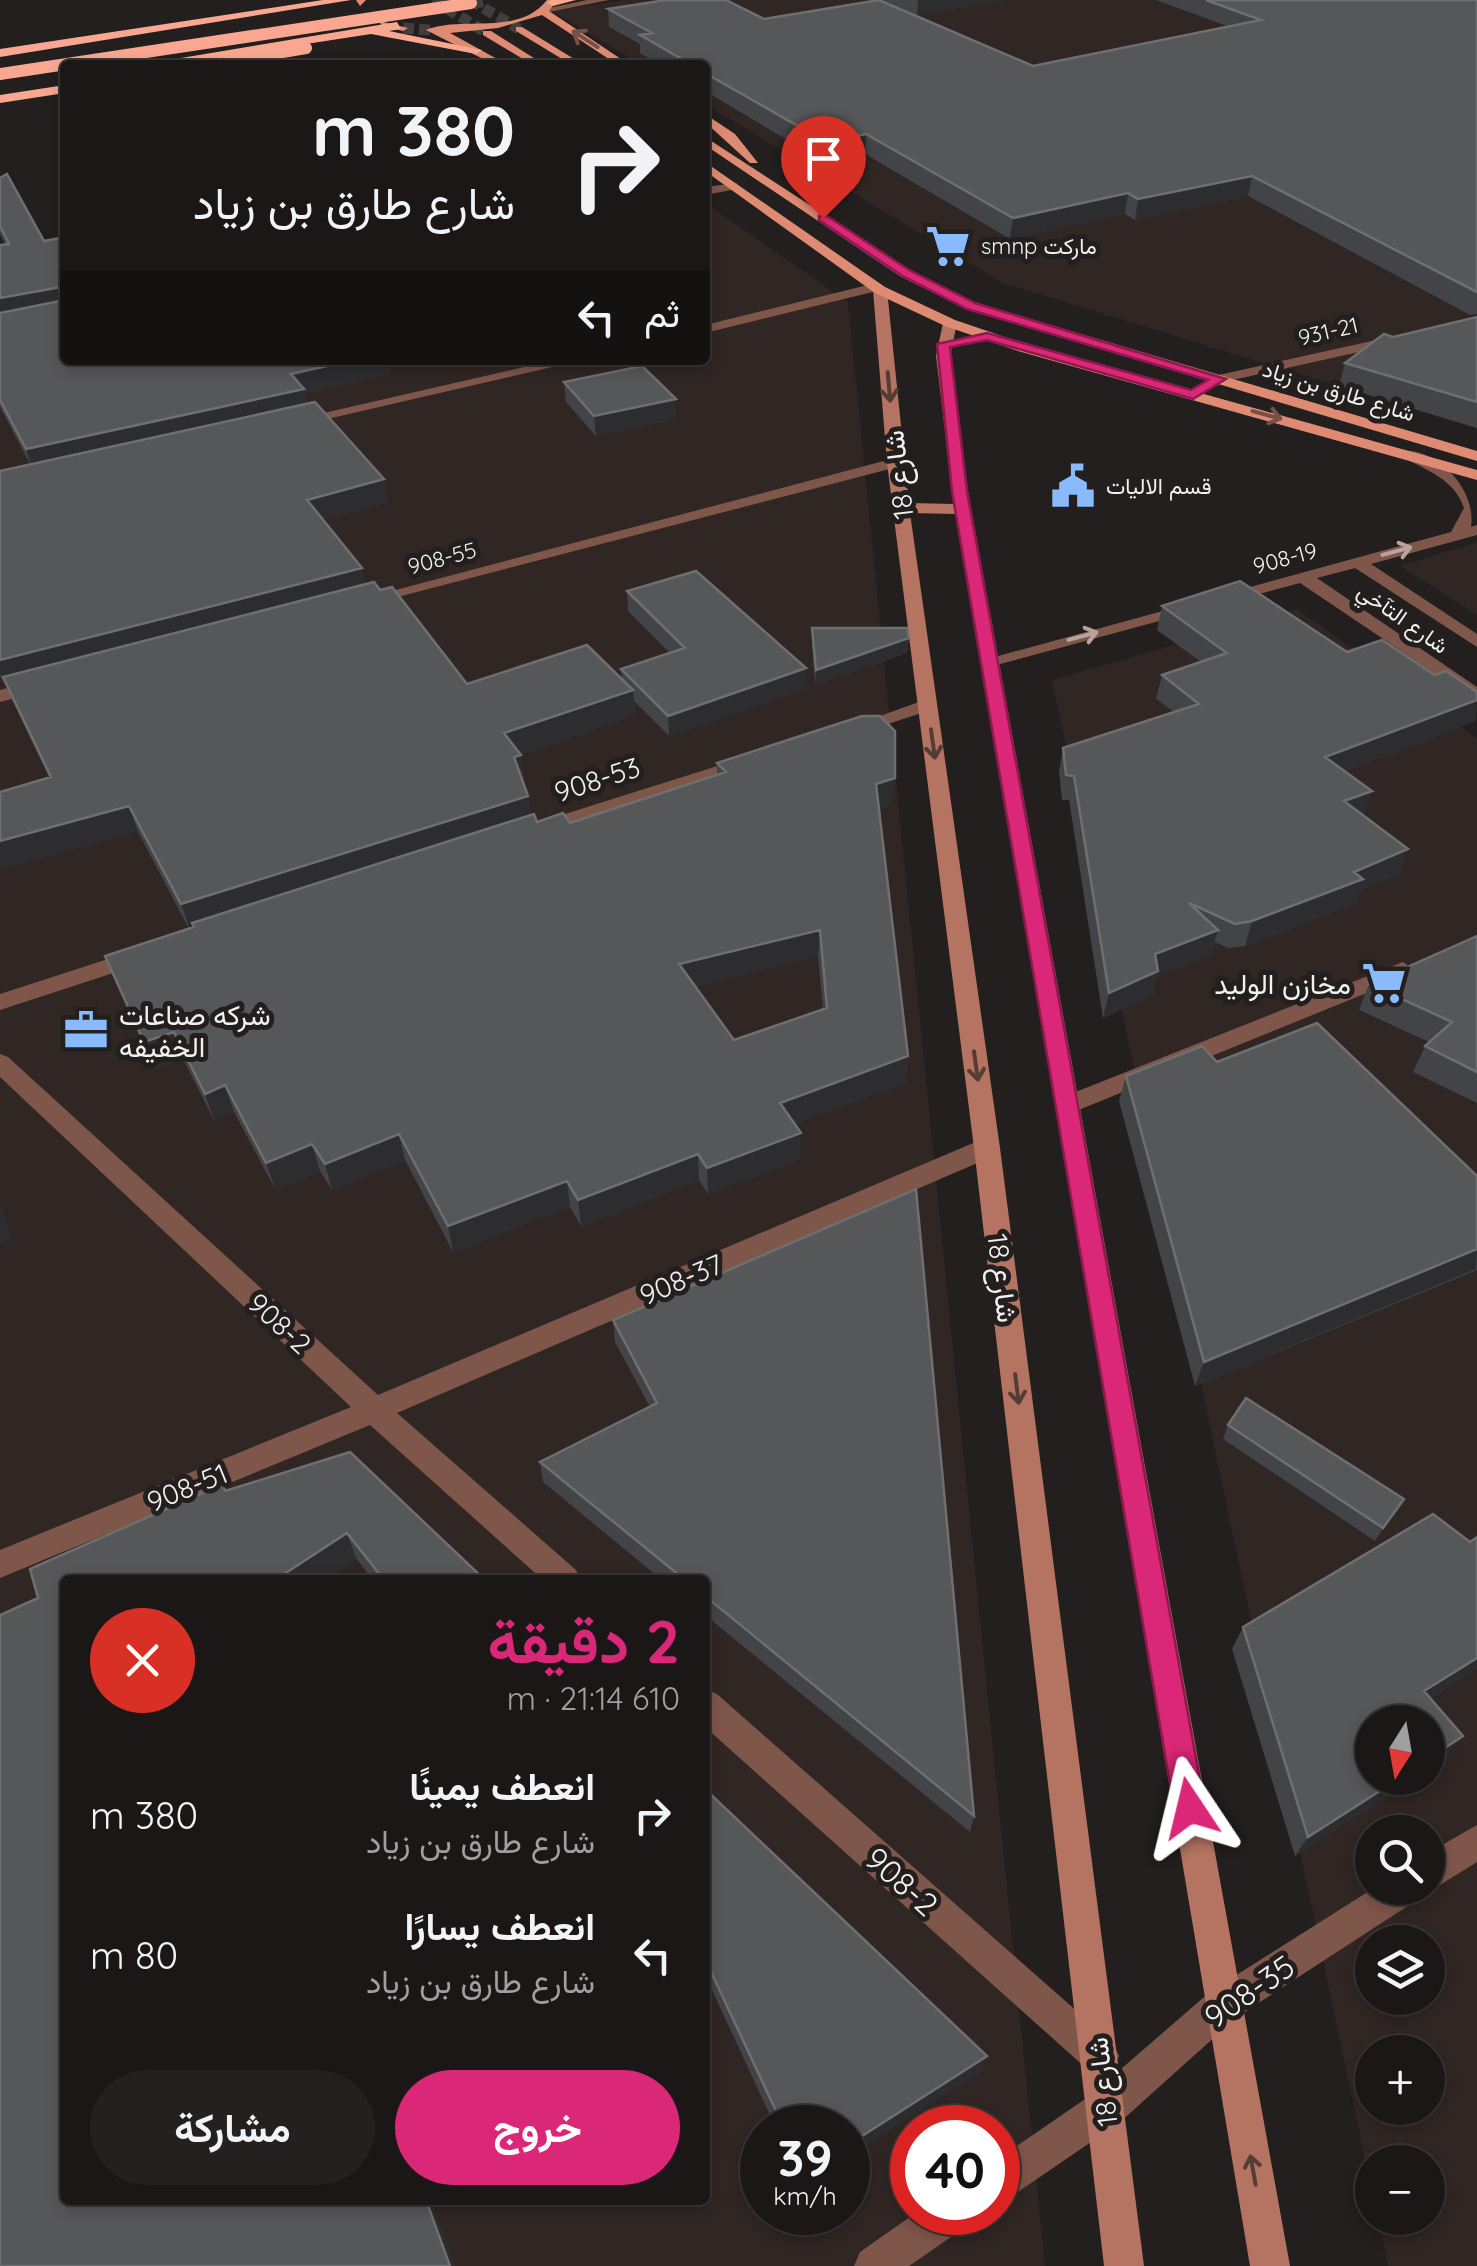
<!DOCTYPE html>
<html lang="ar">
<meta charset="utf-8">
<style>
:root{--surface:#1a1716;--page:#23201f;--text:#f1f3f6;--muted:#9f9fa1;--line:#383635;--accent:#db2777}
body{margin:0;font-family:Quicksand,Vazirmatn,sans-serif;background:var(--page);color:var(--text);direction:rtl;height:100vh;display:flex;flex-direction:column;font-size:38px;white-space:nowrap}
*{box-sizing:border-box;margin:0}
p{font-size:32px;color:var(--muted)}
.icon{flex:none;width:55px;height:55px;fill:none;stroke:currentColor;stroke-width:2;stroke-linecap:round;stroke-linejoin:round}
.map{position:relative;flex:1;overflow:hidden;direction:ltr}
.side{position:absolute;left:60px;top:1575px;width:650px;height:630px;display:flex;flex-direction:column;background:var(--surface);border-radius:10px;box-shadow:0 5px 15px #0003,0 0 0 2px var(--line);direction:rtl}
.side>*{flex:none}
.banner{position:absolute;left:60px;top:60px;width:650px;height:305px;border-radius:10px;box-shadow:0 5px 15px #0003,0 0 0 2px var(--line);direction:rtl;background:#1a1716;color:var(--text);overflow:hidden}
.needle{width:65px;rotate:191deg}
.controls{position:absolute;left:1355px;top:1705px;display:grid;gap:20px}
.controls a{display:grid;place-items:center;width:90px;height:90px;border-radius:50%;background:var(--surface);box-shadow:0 5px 15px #0003,0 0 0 2px var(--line);font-size:50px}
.speed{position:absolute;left:740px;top:2105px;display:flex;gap:20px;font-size:50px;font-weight:700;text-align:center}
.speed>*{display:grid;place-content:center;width:130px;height:130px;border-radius:50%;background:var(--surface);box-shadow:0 5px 15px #0003,0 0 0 2px var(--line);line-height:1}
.speed small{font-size:25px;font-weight:400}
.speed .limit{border:15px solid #d22;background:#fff;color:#111}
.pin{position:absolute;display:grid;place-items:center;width:85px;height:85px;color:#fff;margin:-102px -42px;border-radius:50% 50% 50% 0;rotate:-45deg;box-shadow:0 0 10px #0007}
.pin .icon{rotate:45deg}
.me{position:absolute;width:110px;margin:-55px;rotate:350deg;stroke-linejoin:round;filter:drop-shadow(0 0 8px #0008)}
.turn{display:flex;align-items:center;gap:35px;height:210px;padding:0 30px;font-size:45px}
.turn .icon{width:130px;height:130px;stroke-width:2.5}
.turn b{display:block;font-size:70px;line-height:85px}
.then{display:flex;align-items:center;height:95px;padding:0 30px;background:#0003;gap:20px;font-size:38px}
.round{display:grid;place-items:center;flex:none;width:105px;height:105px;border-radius:52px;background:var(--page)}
.summary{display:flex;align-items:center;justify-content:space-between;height:170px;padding:0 30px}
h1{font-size:60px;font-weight:700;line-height:75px;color:var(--accent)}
.cta{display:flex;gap:20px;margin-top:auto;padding:20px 30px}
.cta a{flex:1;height:115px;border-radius:60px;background:var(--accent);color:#fff;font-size:40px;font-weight:700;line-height:115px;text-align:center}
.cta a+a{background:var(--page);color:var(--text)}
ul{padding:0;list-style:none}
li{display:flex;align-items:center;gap:30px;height:140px;padding:0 30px}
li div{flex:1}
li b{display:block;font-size:38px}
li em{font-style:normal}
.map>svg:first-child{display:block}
.built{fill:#302623;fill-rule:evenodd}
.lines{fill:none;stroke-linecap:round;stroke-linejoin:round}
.primary-tunnel{stroke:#413e3e;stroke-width:11;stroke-dasharray:11 5;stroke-linecap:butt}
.highway-tunnel{stroke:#413e3e;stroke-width:12;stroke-dasharray:12 6;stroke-linecap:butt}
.street{fill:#7f564a;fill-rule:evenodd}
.secondary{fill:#b57461;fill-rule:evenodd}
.primary{fill:#df8b73;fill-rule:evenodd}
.highway{fill:#f9a790;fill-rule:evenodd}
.highway-bridge{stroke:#f9a790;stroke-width:12}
.wall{fill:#424447;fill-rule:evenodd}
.shaded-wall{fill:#2d2d2f}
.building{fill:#555759;stroke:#6e6f71;stroke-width:2.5;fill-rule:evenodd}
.oneway{stroke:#775044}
.oneway2{stroke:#553d35}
.oneway3{stroke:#b9a49d}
.route{fill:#db2777;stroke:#8e194d;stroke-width:2.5}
.labels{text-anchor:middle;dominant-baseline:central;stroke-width:10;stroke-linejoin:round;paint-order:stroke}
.far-poi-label{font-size:22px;fill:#f3f1f0;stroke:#221f1e;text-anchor:start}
.far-street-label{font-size:22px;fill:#f3f1f0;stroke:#221f1e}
.street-label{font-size:28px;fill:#f3f1f0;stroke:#221f1e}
.poi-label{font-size:28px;fill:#f3f1f0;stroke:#221f1e;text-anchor:end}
.near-street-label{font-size:32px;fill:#f3f1f0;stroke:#221f1e}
</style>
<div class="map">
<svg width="1477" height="2266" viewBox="0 0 1477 2266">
<rect width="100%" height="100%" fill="#221f1e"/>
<path class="built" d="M623 0H1477V429L1003 283 705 104V65H641L552 11Z
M705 203 848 302 1045 2266H0V333L65 360H705ZM65 1580H705V2200H65ZM762 2128H848V2212H762ZM912 2128H998V2212H912Z
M1477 542V615L1400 566Z
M1297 609 1477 738V2266H1388L1378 2218H1428V2162H1372V2192L1052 680ZM1372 1722H1428V1778H1372ZM1372 1832H1428V1888H1372ZM1372 1942H1428V1998H1372ZM1372 2052H1428V2108H1372Z"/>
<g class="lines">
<path class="primary-tunnel" d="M433 0 487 33
M470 0 519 29
M403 28 431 30"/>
<path class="highway-tunnel" d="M471 3 489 0"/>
<path class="street" d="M587 0H609L549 12 544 9Z
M737 183V189L705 195V187Z
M876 283 883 287 881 290 705 333V325Z
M1399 335 1404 336V342L1224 382 1193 399 1186 395 1214 376Z
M555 360H582L297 426 289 421Z
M1402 451C1434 447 1477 487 1471 527L1477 525V535L1371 564 1477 634V647L1355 568 1317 578 1477 687V702L1300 583 989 667 980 661 1451 532 1464 508C1455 480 1427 470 1402 457Z
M895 458 903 463 901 466 363 606 354 601Z
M39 680 48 686 46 690 0 702V690Z
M927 699 934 701V709L851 736 841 730Z
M746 757 756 763 753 767 544 835 537 836 527 830 530 825Z
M142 948 153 956 150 961 0 1010V994Z
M1403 962 1414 970 1411 975 1076 1111H1058L1055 1105 1058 1099Z
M0 1054 8 1057 378 1395 978 1141H996L1000 1148 996 1155 397 1413 576 1570 581 1580H543L370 1425 0 1578V1550L351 1407 0 1077Z
M705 1689 717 1694 1113 2043 1119 2056 1113 2069 1100 2075 1087 2069 705 1727Z
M1477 1825V1862L1440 1885 1423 1888 1417 1900 1237 2017 1119 2123 1012 2196 998 2201V2159L1091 2095 1211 1991 1374 1888H1428V1853Z
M917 2212H973L967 2226 909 2266H854L860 2252Z"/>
<path class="secondary" d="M880 286 887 290 909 503 954 504 936 356 943 323 950 319 957 323 950 356 968 491 1290 2266H1250L956 514 910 513 1000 1148 1144 2266H1104L974 1148 887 463 873 290Z"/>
<path class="primary" d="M356 0H366L360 6Z
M547 0H557L549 11 630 65H618L542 15 498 28 450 33 508 65H495L426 30C462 15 518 37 547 0Z
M379 21 408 28 403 31 382 26Z
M516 27H522L584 65H572L516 31Z
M483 31H491L545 65H533L483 35Z
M705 114 735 134 758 163H750L705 122Z
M705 137 910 270 976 303 1477 451V461L966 309 900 276 705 145Z
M705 162 885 287 955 320 1028 345 1477 470V480L1018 351 945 326 875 293 705 171Z"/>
<path class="highway" d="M323 0H351L0 57V49Z
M551 0H576L553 6 547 3Z
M397 22 401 29 389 31 482 50 476 54 371 34 169 65H139Z
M65 85V93L0 103V95Z"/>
<path class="highway-bridge" d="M208 65 306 48
M0 74 471 3"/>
</g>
<path class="wall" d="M882 0H1004L917 15Z
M1156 0H1477V314L1470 315 1248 196 1135 220 1125 214 1010 239 865 154 835 161 811 154 705 91V65H660L640 53V44L609 27 608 9 764 19 1033 66 1227 26Z
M0 178 65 360 404 363 389 367 390 374 305 393 307 404 384 479 387 502 322 520 364 585 467 684 622 679 621 669 670 653 628 611 627 591 805 689 669 736 634 701 635 715 520 754 524 781H523L530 816 537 822 570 823 717 775V763L892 805 879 809 908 1056 905 1083 795 1124 800 1159 708 1194 699 1180 581 1226 570 1207 453 1252 405 1160 332 1190 320 1171 275 1189 234 1112 214 1120 183 1059 154 1069 105 956 189 929 138 832 49 777 13 702 6 685H4L0 676V471L30 464 0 407V245L5 244 0 234ZM818 956 823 1009 734 1040 695 987Z
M1477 317V428L1339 386 1345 363 1393 337Z
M564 382 676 399V419L596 436 566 402Z
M1162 606 1347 652 1476 721 1344 771 1363 816 1408 849 1399 874 1360 890 1355 904 1245 946 1228 948 1215 942 1211 955 1157 976 1152 996 1103 1018 1069 800H1062L1059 772 1063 748 1174 712 1156 699 1162 675 1201 662 1157 630Z
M812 628 909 638 907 653 815 685 812 643Z
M1477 936V1103L1413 1072 1425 1046 1429 1042 1359 1010 1369 984Z
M1217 1062 1477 1176V1270L1195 1386 1119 1101 1126 1076Z
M613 1320 974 1816 970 1832 705 1615V1580H662L543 1482 540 1462 650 1407 615 1342Z
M1228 1425 1404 1499 1375 1541 1223 1439Z
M350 1452 485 1580H373L356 1558 324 1580H65V2200H430L455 2266H0V1615L38 1598 30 1569 223 1484 226 1491Z
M1470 1542 1477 1668 1430 1698 1447 1756 1428 1769V1722L1372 1778H1414L1295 1856 1232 1649 1243 1627Z
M705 1789 987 2056 980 2072 848 2128H776L705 1975Z"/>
<path class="shaded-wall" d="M918 0H1004L917 15Z
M866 134 865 154 835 161 836 141Z
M1252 176 1248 196 1135 220 1138 199Z
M1128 193 1125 214 1010 239 1013 218Z
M61 287 65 299 0 319V298Z
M354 360H403L404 363 389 367 390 374 305 393 308 410 33 471 26 449 291 374Z
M676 399V419L596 436 594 416Z
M384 479 387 502 311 523 307 500Z
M362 568 366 591 4 685 0 673V660Z
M909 638 907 653 815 685 816 670Z
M806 668 805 689 669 736 668 716Z
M633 690 635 715 507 758 504 733Z
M1477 700 1476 721 1317 781 1325 757Z
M521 755 524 781 518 783 514 757Z
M895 778 892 805 874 811 876 784Z
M1372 791 1364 815 1344 801Z
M528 796 531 821 190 930 181 904Z
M129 806 138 832 0 870V841Z
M1408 849 1399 874 1360 890 1355 904 1245 946 1252 921 1354 872Z
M820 930 818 956 680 991 679 964Z
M1218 930 1211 955 1157 976 1152 996 1103 1018 1109 993 1155 954Z
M174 1032 183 1059 154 1069 144 1042Z
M908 1056 905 1083 779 1130 780 1103Z
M225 1085 234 1112 214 1120 205 1094Z
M801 1133 800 1159 708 1194 707 1168Z
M399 1134 405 1160 332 1190 325 1164Z
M312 1144 320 1171 275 1189 266 1163Z
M698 1154 699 1180 581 1226 578 1200Z
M567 1181 570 1207 453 1252 448 1226Z
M0 1200 12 1239 0 1243Z
M1477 1249 1476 1269 1195 1386 1204 1362Z
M1404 1499 1396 1513 1375 1541 1383 1528Z
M347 1533 356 1558 324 1580H275Z
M1477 1658V1668L1409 1711 1424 1691Z
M1463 1736 1447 1756 1428 1769V1759Z
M1400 1778H1414L1295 1856 1308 1837Z
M987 2056 980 2072 848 2157V2145Z
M426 2200H430L455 2266H450Z"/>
<path class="building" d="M666 0H726L764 19 879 0 1033 66 1261 20 1206 0H1477V292L1252 176 1138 199 1128 193 1013 218 866 134 836 141 812 134 705 73V65H692L640 35 652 33 608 9Z
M7 174 44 241 65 237V360H354L291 374 304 389 26 449 0 400V313L60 301 61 287 0 298V245L9 244 0 226V178Z
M1477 317V402L1345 363 1384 334 1393 337Z
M642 366 676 399 594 416 564 382Z
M315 402 384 479 307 500 362 568 0 660V471Z
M696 571 806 668 668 716 621 669 685 648 627 591Z
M1240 581 1347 652 1382 640 1435 675 1446 671 1477 692V700L1325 757 1372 791 1344 801 1408 849 1354 872 1363 879 1252 921 1235 924 1189 903 1218 930 1155 954 1158 971 1109 993 1074 776 1066 775 1063 748 1199 704 1162 675 1227 653 1162 606Z
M374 582 380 590 392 587 467 684 587 645 633 690 504 733 521 755 514 757 528 796 181 904 129 806 0 841V792L51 777 3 677Z
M812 628H907L909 638 816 670Z
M862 716H880L895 731V778L876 784 908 1056 780 1103 801 1133 707 1168 698 1154 578 1200 567 1181 448 1226 399 1134 325 1164 312 1144 266 1163 225 1085 205 1094 174 1032 144 1042 105 956 194 927 192 923 534 814 537 822 563 813 570 823 726 772 717 763ZM820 930 827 1008 734 1040 679 964Z
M1477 936V1072L1425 1046 1452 1022 1369 984Z
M1317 1023 1477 1176V1249L1204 1362 1126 1076 1202 1046 1217 1062Z
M916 1189 974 1816 705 1596V1580H685L540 1462 657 1403 613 1320Z
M1246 1398 1404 1499 1383 1528 1228 1425Z
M350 1452 485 1580H384L347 1533 275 1580H65V1815L61 1817 65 1831V2200H426L450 2266H0V1615L38 1598 30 1569 223 1484 225 1491Z
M1433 1514 1470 1542 1477 1537V1658L1424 1691 1463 1736 1428 1759V1722H1372V1778H1400L1308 1837 1243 1627Z
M705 1789 987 2056 848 2145V2128H784L705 1959Z"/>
<defs><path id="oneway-shaft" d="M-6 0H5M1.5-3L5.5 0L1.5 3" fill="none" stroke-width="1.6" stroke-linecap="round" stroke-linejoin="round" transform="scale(2.5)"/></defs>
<g class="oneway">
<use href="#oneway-shaft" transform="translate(585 39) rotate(-147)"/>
<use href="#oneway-shaft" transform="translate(1267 415) rotate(15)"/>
</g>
<g class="oneway2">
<use href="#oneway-shaft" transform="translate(889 387) rotate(85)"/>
<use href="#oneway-shaft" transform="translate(933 744) rotate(82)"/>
<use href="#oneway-shaft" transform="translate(976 1066) rotate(82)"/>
<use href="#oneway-shaft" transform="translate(1017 1389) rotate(83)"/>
<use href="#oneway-shaft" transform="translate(1253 2170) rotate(-100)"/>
</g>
<g class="oneway3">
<use href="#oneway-shaft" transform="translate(1397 551) rotate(-15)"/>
<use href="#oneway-shaft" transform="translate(1083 636) rotate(-15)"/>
</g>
<path class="route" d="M819 216H827L909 270 975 303 1226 379 1193 399 987 340 950 347 967 491 1205 1808 1201 1820 1190 1824 1178 1820 1174 1808 952 491 937 344 987 333 1191 390 1208 380 967 309 901 275 819 220Z"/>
<defs>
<g id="supermarket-bare" transform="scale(3.45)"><path d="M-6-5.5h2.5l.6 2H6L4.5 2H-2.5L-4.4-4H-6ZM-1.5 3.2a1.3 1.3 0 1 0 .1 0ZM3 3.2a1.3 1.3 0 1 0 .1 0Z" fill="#89bafc" stroke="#221f1e" stroke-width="2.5" paint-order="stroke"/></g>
<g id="civic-bare" transform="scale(3.45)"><path d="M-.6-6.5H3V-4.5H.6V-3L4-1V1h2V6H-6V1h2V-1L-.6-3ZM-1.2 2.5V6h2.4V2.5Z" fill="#89bafc" stroke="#221f1e" stroke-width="2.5" paint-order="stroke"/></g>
<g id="office-bare" transform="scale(3.45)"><path d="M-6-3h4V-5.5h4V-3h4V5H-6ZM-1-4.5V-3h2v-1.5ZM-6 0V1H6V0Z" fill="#89bafc" stroke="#221f1e" stroke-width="2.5" paint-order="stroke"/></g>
</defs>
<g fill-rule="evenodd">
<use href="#supermarket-bare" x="948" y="246"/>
<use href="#civic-bare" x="1073" y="486"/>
<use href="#supermarket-bare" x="1384" y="983"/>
<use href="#office-bare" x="86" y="1030"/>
</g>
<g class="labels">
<g class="far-poi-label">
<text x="981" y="246">smnp ماركت</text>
<text x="1106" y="486">قسم الاليات</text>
</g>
<g class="far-street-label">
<text transform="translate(1328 331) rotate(-13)">931-21</text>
<text transform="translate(1339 391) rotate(17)">شارع طارق بن زياد</text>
<text transform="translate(442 558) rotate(-15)">908-55</text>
<text transform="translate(1285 558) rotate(-15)">908-19</text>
<text transform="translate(1403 618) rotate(35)">شارع التآخي</text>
</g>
<g class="street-label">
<text transform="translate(898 475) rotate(-97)">شارع 18</text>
<text transform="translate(597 779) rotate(-18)">908-53</text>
<text transform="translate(1003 1278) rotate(83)">شارع 18</text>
<text transform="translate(681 1279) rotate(-23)">908-37</text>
<text transform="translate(280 1323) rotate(43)">908-2</text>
<text transform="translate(187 1487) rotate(-22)">908-51</text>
<text transform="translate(1102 2082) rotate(-97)">شارع 18</text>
</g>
<g class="poi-label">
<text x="1351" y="983">مخازن الوليد</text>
<text x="119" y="1014" text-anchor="start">شركه صناعات<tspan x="119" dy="32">الخفيفه</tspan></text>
</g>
<g class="near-street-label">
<text transform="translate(902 1881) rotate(42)">908-2</text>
<text transform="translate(1249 1991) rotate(-35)">908-35</text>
</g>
</g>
</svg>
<div class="controls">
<a><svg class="needle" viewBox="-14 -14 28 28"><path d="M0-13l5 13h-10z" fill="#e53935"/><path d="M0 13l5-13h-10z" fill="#9f9fa1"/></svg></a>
<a><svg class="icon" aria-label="search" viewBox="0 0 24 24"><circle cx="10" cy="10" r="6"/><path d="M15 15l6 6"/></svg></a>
<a><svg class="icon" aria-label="layers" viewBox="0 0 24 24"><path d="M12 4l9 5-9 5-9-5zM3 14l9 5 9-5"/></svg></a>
<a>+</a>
<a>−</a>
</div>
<div class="speed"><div>39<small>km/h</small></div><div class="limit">40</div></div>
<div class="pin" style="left:823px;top:218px;background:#d93025"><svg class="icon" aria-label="arrive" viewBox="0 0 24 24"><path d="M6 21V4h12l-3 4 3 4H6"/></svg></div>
<svg class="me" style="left:1190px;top:1808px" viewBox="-20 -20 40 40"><path d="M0-17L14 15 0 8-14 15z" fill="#db2777" stroke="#fff" stroke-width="4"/></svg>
<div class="banner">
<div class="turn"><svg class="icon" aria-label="right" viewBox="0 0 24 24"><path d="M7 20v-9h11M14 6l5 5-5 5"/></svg><div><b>380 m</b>شارع طارق بن زياد</div></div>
<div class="then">ثم<svg class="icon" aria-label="left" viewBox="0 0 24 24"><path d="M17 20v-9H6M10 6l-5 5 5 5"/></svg></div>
</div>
<section class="side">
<div class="summary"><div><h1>2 دقيقة</h1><p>610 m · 21:14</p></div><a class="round" style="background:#d93025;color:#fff"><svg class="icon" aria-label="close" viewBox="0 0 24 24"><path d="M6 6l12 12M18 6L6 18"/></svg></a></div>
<ul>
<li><svg class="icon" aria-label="right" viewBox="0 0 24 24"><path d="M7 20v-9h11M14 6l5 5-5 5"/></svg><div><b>انعطف يمينًا</b><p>شارع طارق بن زياد</p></div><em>380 m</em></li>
<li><svg class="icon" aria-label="left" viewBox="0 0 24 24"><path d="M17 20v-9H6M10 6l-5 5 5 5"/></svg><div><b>انعطف يسارًا</b><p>شارع طارق بن زياد</p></div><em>80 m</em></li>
</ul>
<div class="cta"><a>خروج</a><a>مشاركة</a></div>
</section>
</div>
